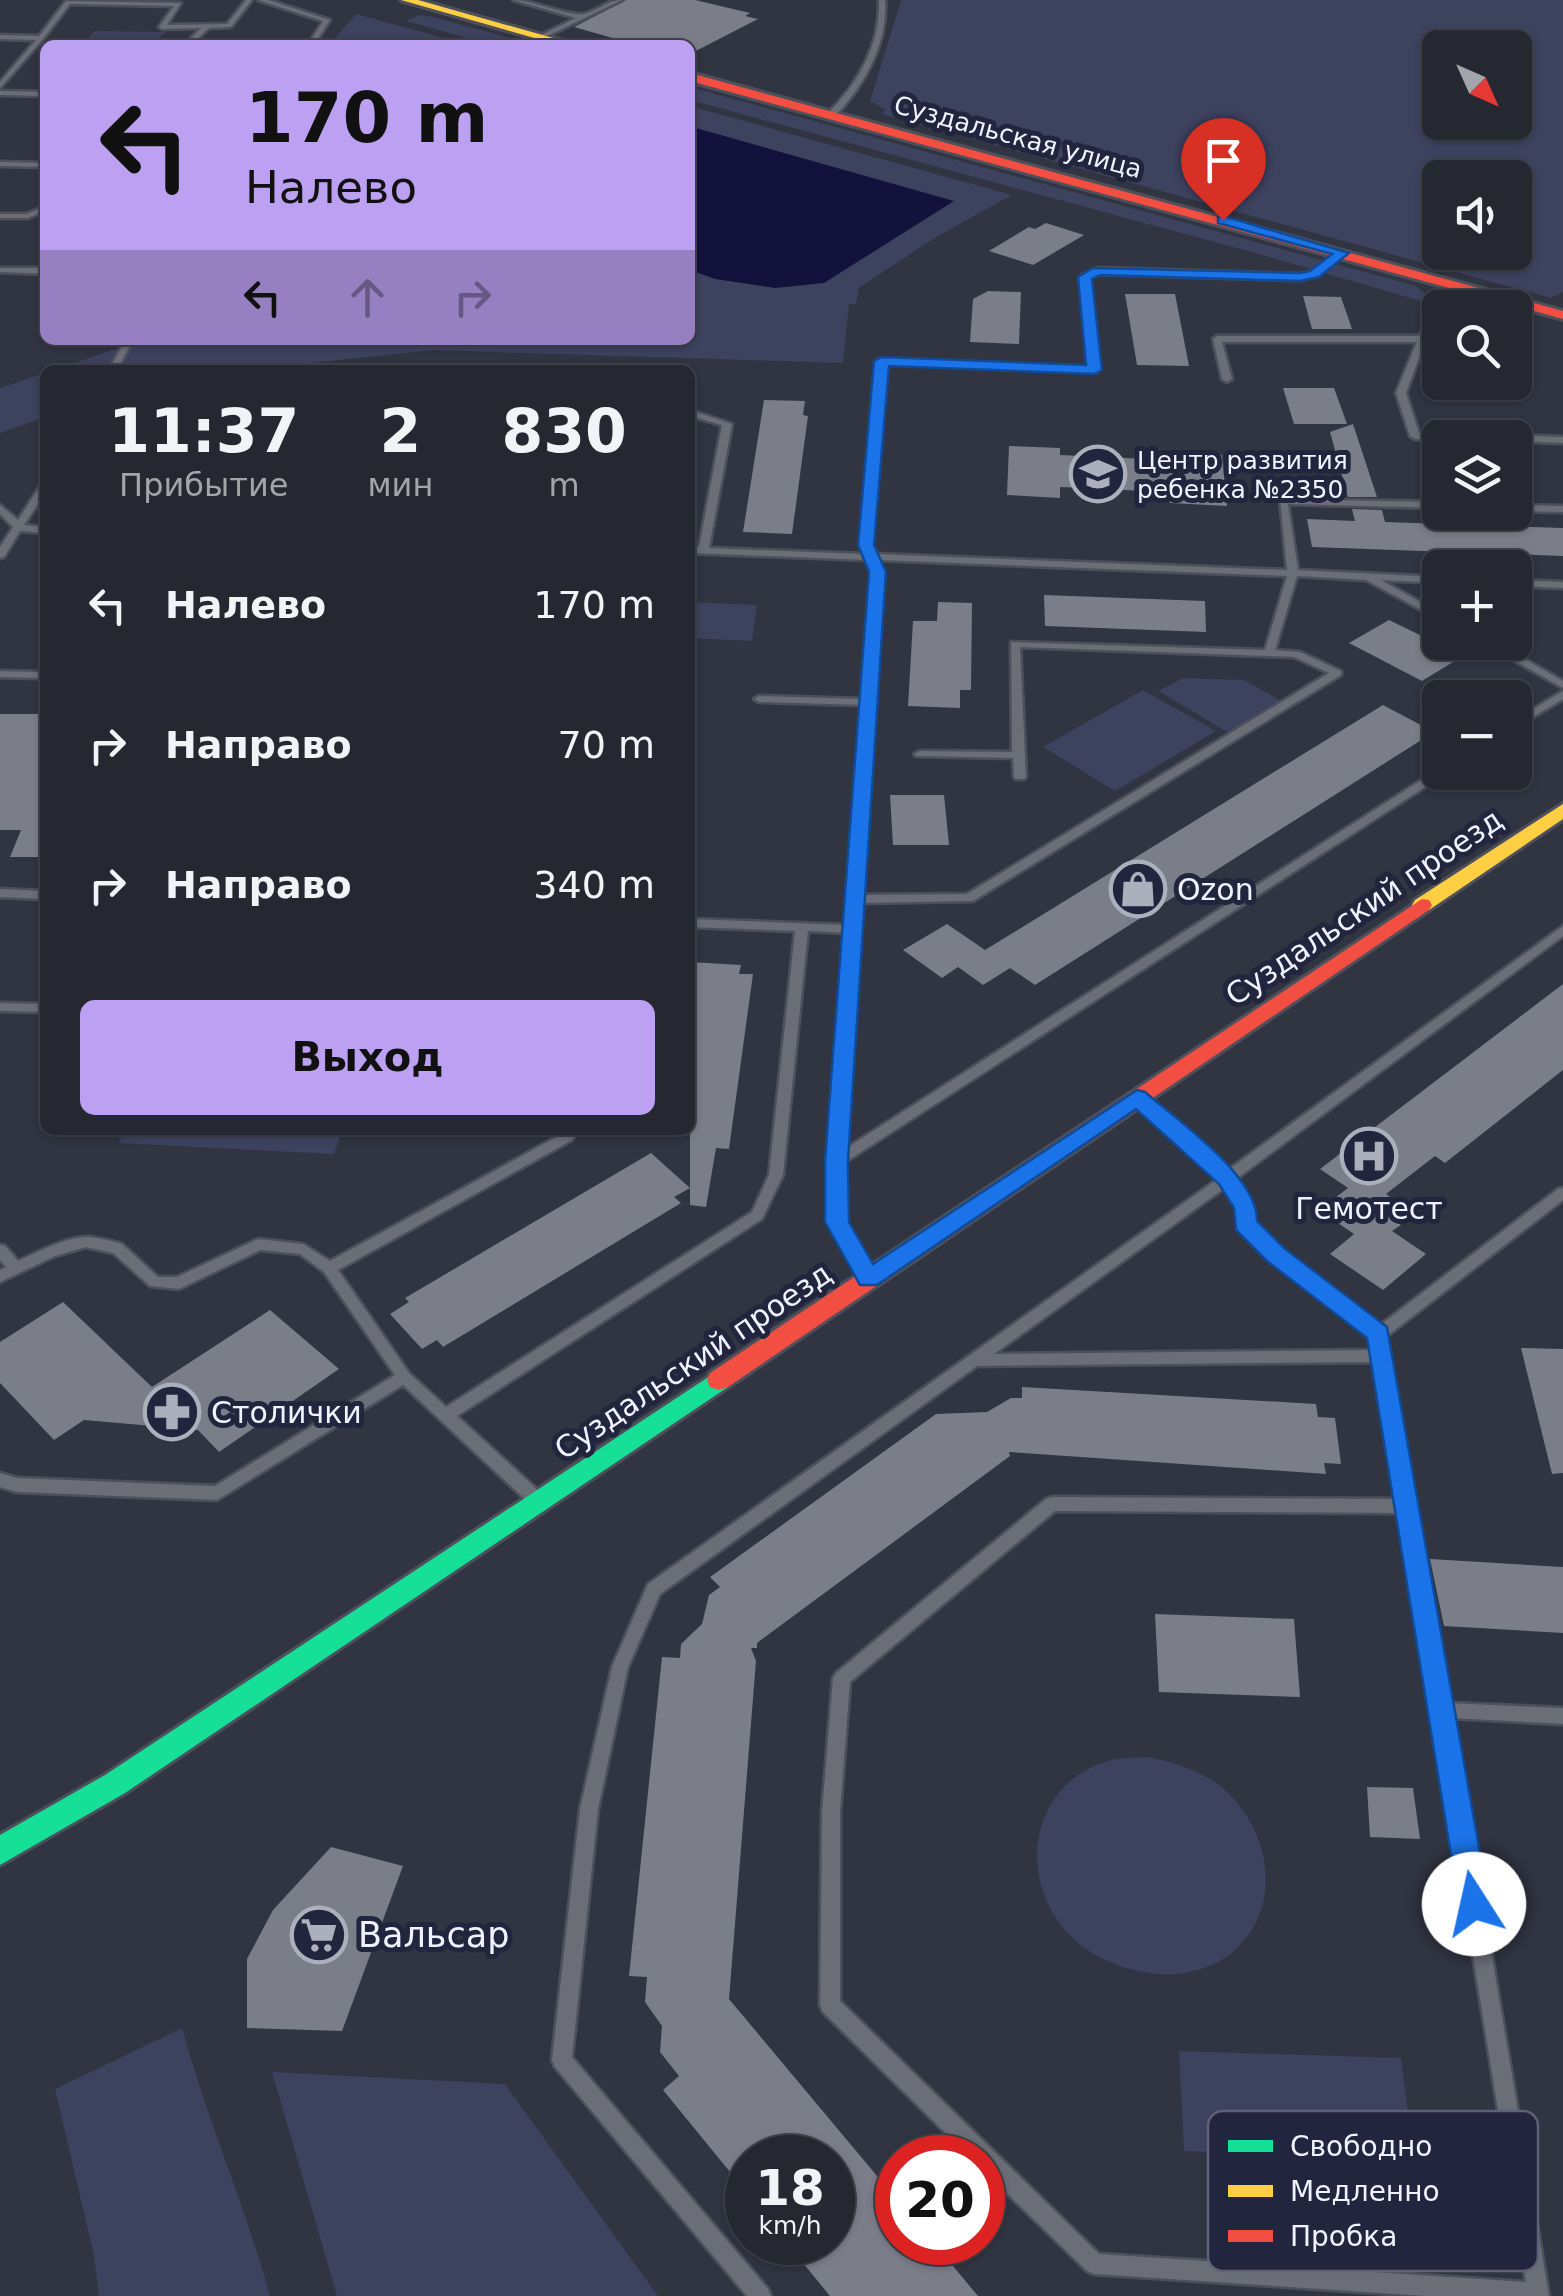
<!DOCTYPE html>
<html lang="ru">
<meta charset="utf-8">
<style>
:root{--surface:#252731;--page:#2d2f39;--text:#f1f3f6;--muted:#a3a5ab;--line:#42444d;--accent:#bca0f2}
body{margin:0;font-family:"DejaVu Sans",sans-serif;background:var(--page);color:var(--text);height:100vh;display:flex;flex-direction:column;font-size:38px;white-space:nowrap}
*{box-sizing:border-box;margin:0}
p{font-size:32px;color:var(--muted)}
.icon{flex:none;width:55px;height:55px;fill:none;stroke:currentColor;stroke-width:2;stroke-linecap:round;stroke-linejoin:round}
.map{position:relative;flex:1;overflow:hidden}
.panel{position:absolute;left:40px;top:365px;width:655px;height:770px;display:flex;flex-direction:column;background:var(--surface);border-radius:15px;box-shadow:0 2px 8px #0004,0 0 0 2px var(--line)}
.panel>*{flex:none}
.hud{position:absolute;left:40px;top:40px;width:655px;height:305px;border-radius:15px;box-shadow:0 2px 8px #0004,0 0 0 2px var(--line);background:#bca0f2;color:#111;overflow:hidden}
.needle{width:65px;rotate:135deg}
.tools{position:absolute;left:1422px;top:30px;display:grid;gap:20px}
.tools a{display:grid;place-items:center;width:110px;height:110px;border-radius:15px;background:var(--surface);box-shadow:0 2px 8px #0004,0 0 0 2px var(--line);font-size:50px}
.speed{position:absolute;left:725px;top:2135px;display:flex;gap:20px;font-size:50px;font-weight:700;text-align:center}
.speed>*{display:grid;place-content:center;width:130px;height:130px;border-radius:50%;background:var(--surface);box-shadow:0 2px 8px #0004,0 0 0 2px var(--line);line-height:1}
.speed small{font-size:25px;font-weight:400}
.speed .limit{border:15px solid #d22;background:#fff;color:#111}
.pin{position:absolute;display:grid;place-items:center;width:85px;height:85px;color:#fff;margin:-102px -42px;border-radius:50% 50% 50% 0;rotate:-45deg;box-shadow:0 0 10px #0007}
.pin .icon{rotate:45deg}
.me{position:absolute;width:110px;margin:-55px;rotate:350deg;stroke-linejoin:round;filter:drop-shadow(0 0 8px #0008)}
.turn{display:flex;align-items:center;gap:35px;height:210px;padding:0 40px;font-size:45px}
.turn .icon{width:130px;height:130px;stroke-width:2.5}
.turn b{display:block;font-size:70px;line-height:85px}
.lanes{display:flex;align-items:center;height:95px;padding:0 40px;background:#0003;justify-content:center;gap:50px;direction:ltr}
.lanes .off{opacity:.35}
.eta{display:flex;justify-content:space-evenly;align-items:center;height:170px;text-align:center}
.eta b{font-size:60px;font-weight:700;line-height:70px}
.cta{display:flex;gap:20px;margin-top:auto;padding:20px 40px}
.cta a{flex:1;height:115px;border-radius:15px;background:var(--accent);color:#111;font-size:40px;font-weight:700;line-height:115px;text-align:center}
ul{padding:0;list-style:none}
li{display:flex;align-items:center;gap:30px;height:140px;padding:0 40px}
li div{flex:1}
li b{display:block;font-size:38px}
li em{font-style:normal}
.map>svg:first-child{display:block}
.green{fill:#3d425f;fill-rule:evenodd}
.water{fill:#12123c}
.building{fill:#7b7d89}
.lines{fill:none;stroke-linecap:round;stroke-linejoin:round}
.lane-casing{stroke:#4d505b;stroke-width:5}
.fast-casing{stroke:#4d505b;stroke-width:6}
.slow-casing{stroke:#4d505b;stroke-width:6}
.jam-casing{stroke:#4d505b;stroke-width:6}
.lane{fill:#6b6d77;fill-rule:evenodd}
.fast{fill:#16e098;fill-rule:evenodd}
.slow{fill:#ffcf43;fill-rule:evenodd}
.jam{fill:#f24e42;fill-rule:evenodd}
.route{fill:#1a73e8;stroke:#114b97;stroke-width:2.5}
.labels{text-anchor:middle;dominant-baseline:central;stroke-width:10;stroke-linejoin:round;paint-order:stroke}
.far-street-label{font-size:25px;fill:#eff2ff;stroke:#21253d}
.far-poi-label{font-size:25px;fill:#eff2ff;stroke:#21253d;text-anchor:start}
.poi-label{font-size:30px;fill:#eff2ff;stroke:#21253d;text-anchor:start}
.street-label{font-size:30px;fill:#eff2ff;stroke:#21253d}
.near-poi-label{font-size:35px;fill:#eff2ff;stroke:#21253d;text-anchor:start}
.key{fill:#21253d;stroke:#5f6277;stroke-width:2.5}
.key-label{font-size:28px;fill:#eff2ff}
</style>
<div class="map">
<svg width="1563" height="2296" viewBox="0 0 1563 2296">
<rect width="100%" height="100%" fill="#313441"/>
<path class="green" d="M901 0H1563V292L1551 298 881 114 886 110 870 101ZM1440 48H1515V122H1440ZM1440 178H1515V252H1440Z
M356 14 470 45H329Z
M419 15 433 17 536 45H493L406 21Z
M94 31 167 32 149 45H83Z
M690 87 1416 286 1427 295 1424 302 1266 256 690 100Z
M690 106 1012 195 933 239 859 288 856 304H849L843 363 433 350 245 370H54L143 340H690Z
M45 373V417L0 433V388Z
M690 602 757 605 752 641 690 638Z
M1183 678 1244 680 1283 702 1229 733 1158 691Z
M1143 690 1216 731 1115 791 1043 747Z
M124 1130H342L334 1154 119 1143Z
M1149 1757C1174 1763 1198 1769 1219 1785 1267 1823 1285 1898 1240 1945 1220 1967 1186 1977 1157 1974 1122 1970 1088 1957 1064 1929 1015 1871 1034 1780 1111 1760 1123 1757 1137 1758 1149 1757Z
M182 2028C207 2119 245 2205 270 2296H99L94 2256 55 2089Z
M1179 2051 1401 2058 1414 2159 1184 2151Z
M272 2072 505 2084 658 2296H337Z"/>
<path class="water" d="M690 128H696L954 201 824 283 775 288 715 279 690 270Z"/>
<path class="building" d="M626 0H695L750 13 745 16 758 19 690 54V45H637L574 27Z
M1046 223 1084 235 1033 265 989 251 1029 227 1035 229Z
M988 291 1021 292 1019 344 970 342 973 299Z
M1125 294H1175L1189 366 1137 365Z
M1303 296 1341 297 1352 329H1312Z
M1283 388H1334L1347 424H1294Z
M764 400 805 401 803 415 808 416 792 534 743 532Z
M1353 424 1377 497H1348L1330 432Z
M1009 446 1060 448V455L1168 460 1167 452 1222 455 1227 506 1170 503 1169 492 1060 487V498L1007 495Z
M1352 509 1382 510 1385 522 1563 528V556L1312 547 1307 519 1355 521Z
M1044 595 1205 601 1206 632 1045 626Z
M938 602 972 603 971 690H960V708L908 706 913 621H937Z
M1389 620 1424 637 1420 639 1458 659 1422 681 1349 643Z
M1383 705 1434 732 1035 985 1010 968 983 985 958 967 942 978 903 950 947 924 985 950Z
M0 714H45V857H10L21 830H0Z
M890 795H944L949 845H893Z
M690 962 741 965 739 974H753L729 1149 716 1148 706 1207 690 1205Z
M1563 984V1070L1445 1163 1435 1156 1386 1194 1397 1202 1383 1213 1401 1225 1392 1231 1426 1254 1383 1290 1330 1254 1354 1234 1319 1210 1348 1188 1320 1169Z
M651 1153 690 1188 674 1197 681 1203 443 1347 437 1340 422 1349 390 1314 409 1302 405 1298Z
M63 1302 152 1387 270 1310 339 1369 219 1452 198 1430 84 1420 54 1440 0 1383V1342Z
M1521 1348 1563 1349V1473L1552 1474Z
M1022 1387 1316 1404 1318 1417 1335 1418 1341 1464 1324 1463 1326 1474 1009 1452 1010 1456 757 1643V1648H751L756 1661 729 1999 898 2201V2242H933L978 2296H830L803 2263 824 2242H832V2158H748V2194L663 2090 679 2076 660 2052 662 2026 645 2002 647 1977 629 1976 662 1657 680 1658 681 1644 702 1624 709 1595 720 1587 710 1577 936 1414 987 1412 1011 1398H1022Z
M1430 1559 1563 1567V1633L1444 1626Z
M1155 1614 1294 1619 1300 1697 1159 1692Z
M1367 1787 1413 1788 1420 1839 1370 1837Z
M331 1847 403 1866 342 2031 247 2028V1959L273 1910Z"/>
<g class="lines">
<g class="lane-casing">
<path id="lane" d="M246 0H252L231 27 209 28 191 45H184L201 28 162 29 159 27 174 6 70 4 43 39 0 88V82L36 40 0 39V35L39 36 66 1 181 3 167 25 227 24Z
M258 0H268L330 20 314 45H308L323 21Z
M513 0C533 0 569 17 584 14 598 11 607 0 622 0L541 39 539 36 576 18Z
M879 0H885C888 44 864 86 834 117H828V113C858 84 881 43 879 0Z
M0 91 45 92V96L0 95Z
M0 162 45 163V167L0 166Z
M45 206V211L28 218H0V214H27Z
M1339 251 1346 253 1317 276 1299 280 1099 274 1089 278 1097 372 886 364 871 545 875 554 1287 570 1280 499 1440 502V508L1288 504 1298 570 1440 577V583L1381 580 1440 613V620L1366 580 1297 576 1275 650 1300 652 1341 671V675L973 901 861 903 845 1149 1437 770 1440 769V772H1446L1445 774 844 1163V1222L874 1276 872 1280H862L830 1222V1161L846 933 808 931 783 1175 762 1219 457 1416 541 1493 543 1498 541 1503 535 1505 529 1503 403 1385 217 1500 17 1492 0 1487V1473L17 1478 215 1486 395 1375 324 1272 300 1254 260 1250 179 1289 150 1286 113 1253 86 1247 55 1256 0 1282V1270L6 1267 0 1260V1245L5 1246 18 1261C38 1252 68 1236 89 1237 100 1238 112 1241 122 1244L158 1277H177L258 1239 303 1244 330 1261 562 1134 564 1130H578L572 1140 338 1270 409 1373 446 1407 752 1212 769 1175 795 931 690 927V919L847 925 862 705 759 702 754 699 759 696 863 699 872 572 867 560 690 553V547H699L722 425 690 416V410L732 424 709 548 864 554 861 545 879 359 1089 367 1082 275 1098 268 1299 274 1311 272ZM877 560 1287 576 1265 650 1011 642 1012 752 920 751 914 754 916 756 1013 758 1014 777 1016 779H1024L1026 777 1020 647 1294 657 1329 673 967 894 861 895 882 572Z
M0 268H45V274L0 272Z
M1440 308V318L1426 339 1406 393 1419 433 1473 435 1477 438H1440V440L1415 439 1410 436 1396 393 1417 342H1222L1232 379 1227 382 1222 379 1213 339 1217 336H1419L1437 309Z
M125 340H133L117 370H109Z
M1515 435 1563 437V443L1515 441V438H1511Z
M45 482V493L24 525 45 527V533L20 531 4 557 0 558V547L13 527 0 514V505L18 520 42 483Z
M1515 505 1563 506V512L1515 511Z
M1515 580 1563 582V588L1515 586Z
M1481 642H1495L1563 681V688Z
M0 671 37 672 42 675 37 678 0 677Z
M1563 691V699L1515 728V720Z
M0 889 45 891V899L0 897Z
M1563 926V936L1236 1179 1253 1207 1252 1222 1280 1251 1379 1326 1558 1189 1563 1188V1200L1387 1336 1449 1703 1563 1708V1724L1452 1718 1549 2296H1425L1094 2274 1087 2271 982 2169V2158H971L823 2012 820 2005 822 1812 833 1678 836 1673 1046 1499 1052 1497 1399 1499 1376 1362 977 1366 660 1594 628 1667 598 1809 572 2057 768 2289 771 2296H747L555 2067 552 2060 580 1809 612 1667 648 1584 1219 1178 1133 1102 1131 1099 1133 1096H1143L1228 1170ZM1226 1187 1239 1207 1238 1224 1240 1228 1270 1259 1372 1337 1374 1350 994 1354ZM1055 1511 1401 1513 1526 2282 1099 2254 840 2001V1812L850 1682Z
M0 1003 45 1004V1012L0 1011Z"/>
</g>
<g class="fast-casing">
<path id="fast" d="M719 1370 728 1373 731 1380 728 1387 125 1793 0 1865V1835L105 1775Z"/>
</g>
<g class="slow-casing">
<path id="slow" d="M401 0H418L578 45H559Z
M1563 804V819L1429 910H1415L1412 905 1415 900Z"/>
</g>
<g class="jam-casing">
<path id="jam" d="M690 73 1563 311V319L690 81Z
M1422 899 1429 900 1432 905 1429 910 728 1387 719 1390 710 1387 707 1380 710 1373Z"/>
</g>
<use href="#lane" class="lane"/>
<use href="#fast" class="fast"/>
<use href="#slow" class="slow"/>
<use href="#jam" class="jam"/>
</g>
<path class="route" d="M1223 216 1349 253 1319 277 1300 281 1100 275 1092 279 1102 370 1094 374 889 366 874 545 886 572 848 1161 849 1222 873 1264 1137 1090 1145 1092C1177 1120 1258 1176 1257 1221L1284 1248 1387 1327 1489 1904 1485 1915 1474 1919 1463 1915 1459 1904 1367 1338 1267 1261 1236 1230 1234 1208 1219 1184 1136 1109 877 1285H860L825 1222V1161L869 572 858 545 874 361 882 357 1086 365 1078 277 1093 268 1300 273 1310 271 1332 254 1218 223V217Z"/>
<defs>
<g id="school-ring" transform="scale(2.875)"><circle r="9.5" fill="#21253d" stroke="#acb0bc" stroke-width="1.5"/><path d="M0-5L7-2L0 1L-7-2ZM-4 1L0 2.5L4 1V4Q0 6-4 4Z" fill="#acb0bc"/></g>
<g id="shop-ring" transform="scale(2.875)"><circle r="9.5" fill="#21253d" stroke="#acb0bc" stroke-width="1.5"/><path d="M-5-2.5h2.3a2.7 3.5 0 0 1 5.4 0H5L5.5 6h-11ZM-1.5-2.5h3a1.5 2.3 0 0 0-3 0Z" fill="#acb0bc"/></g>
<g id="hospital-ring" transform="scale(2.875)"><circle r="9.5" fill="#21253d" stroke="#acb0bc" stroke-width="1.5"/><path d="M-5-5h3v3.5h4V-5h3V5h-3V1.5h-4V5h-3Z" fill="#acb0bc"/></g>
<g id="pharmacy-ring" transform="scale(2.875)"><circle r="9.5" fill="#21253d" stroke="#acb0bc" stroke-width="1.5"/><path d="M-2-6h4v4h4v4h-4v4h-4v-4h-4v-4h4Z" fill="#acb0bc"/></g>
<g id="supermarket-ring" transform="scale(2.875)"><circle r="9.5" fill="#21253d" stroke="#acb0bc" stroke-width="1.5"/><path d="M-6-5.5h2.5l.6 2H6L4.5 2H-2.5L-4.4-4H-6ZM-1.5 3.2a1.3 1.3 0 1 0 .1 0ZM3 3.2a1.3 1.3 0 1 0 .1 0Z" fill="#acb0bc"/></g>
</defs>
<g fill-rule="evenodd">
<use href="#school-ring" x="1098" y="474"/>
<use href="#shop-ring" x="1138" y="889"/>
<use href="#hospital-ring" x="1369" y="1156"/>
<use href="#pharmacy-ring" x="172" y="1412"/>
<use href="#supermarket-ring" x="319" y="1935"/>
</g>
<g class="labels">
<g class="far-street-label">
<text transform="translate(1018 137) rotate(15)">Суздальская улица</text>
</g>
<g class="far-poi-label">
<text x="1137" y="460">Центр развития<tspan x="1137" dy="29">ребенка №2350</tspan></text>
</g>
<g class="poi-label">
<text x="1177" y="889">Ozon</text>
<text x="1369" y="1208" text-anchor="middle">Гемотест</text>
<text x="211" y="1412">Столички</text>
</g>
<g class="street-label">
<text transform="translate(1364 907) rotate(-34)">Суздальский проезд</text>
<text transform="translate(693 1361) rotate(-34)">Суздальский проезд</text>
</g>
<g class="near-poi-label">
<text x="358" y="1935">Вальсар</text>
</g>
</g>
<rect x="1208" y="2111" width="330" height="160" rx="15" class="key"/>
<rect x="1228" y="2140" width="45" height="12" fill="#16e098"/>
<rect x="1228" y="2185" width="45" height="12" fill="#ffcf43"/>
<rect x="1228" y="2230" width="45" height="12" fill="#f24e42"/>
<g class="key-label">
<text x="1290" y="2156">Свободно</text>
<text x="1290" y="2201">Медленно</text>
<text x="1290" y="2246">Пробка</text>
</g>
</svg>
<div class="tools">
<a><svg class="needle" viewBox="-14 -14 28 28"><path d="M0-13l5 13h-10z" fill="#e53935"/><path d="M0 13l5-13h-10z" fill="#a3a5ab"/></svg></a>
<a><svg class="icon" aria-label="sound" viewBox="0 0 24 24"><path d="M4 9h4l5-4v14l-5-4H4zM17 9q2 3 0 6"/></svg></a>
<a><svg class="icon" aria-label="search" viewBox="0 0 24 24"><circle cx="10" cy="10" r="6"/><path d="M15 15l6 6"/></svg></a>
<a><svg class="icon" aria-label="layers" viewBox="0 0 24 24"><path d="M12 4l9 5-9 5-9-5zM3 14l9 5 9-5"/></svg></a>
<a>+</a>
<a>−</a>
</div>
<div class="speed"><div>18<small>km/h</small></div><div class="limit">20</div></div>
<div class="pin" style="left:1223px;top:220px;background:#d93025"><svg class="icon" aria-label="arrive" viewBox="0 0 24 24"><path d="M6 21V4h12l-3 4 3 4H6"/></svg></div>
<svg class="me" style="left:1474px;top:1904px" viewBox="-20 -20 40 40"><circle r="19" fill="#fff"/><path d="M0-13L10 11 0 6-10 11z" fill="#1a73e8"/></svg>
<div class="hud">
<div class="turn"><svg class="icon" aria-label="left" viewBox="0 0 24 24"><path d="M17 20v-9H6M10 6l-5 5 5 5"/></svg><div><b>170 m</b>Налево</div></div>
<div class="lanes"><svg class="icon" aria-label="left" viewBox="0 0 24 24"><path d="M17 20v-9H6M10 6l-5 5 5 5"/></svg><svg class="icon off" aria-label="ahead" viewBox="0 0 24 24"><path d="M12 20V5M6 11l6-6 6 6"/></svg><svg class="icon off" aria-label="right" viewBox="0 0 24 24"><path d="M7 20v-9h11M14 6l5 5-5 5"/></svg></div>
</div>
<section class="panel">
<div class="eta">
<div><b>11:37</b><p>Прибытие</p></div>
<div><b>2</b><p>мин</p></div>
<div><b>830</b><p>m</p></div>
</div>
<ul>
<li><svg class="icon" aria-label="left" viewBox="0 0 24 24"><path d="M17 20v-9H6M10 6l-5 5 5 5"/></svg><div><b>Налево</b></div><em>170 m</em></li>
<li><svg class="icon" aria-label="right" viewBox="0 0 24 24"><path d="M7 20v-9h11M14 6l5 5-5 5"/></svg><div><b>Направо</b></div><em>70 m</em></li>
<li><svg class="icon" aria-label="right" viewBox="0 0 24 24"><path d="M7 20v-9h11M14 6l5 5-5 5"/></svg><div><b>Направо</b></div><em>340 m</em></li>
</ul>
<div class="cta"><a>Выход</a></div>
</section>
</div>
